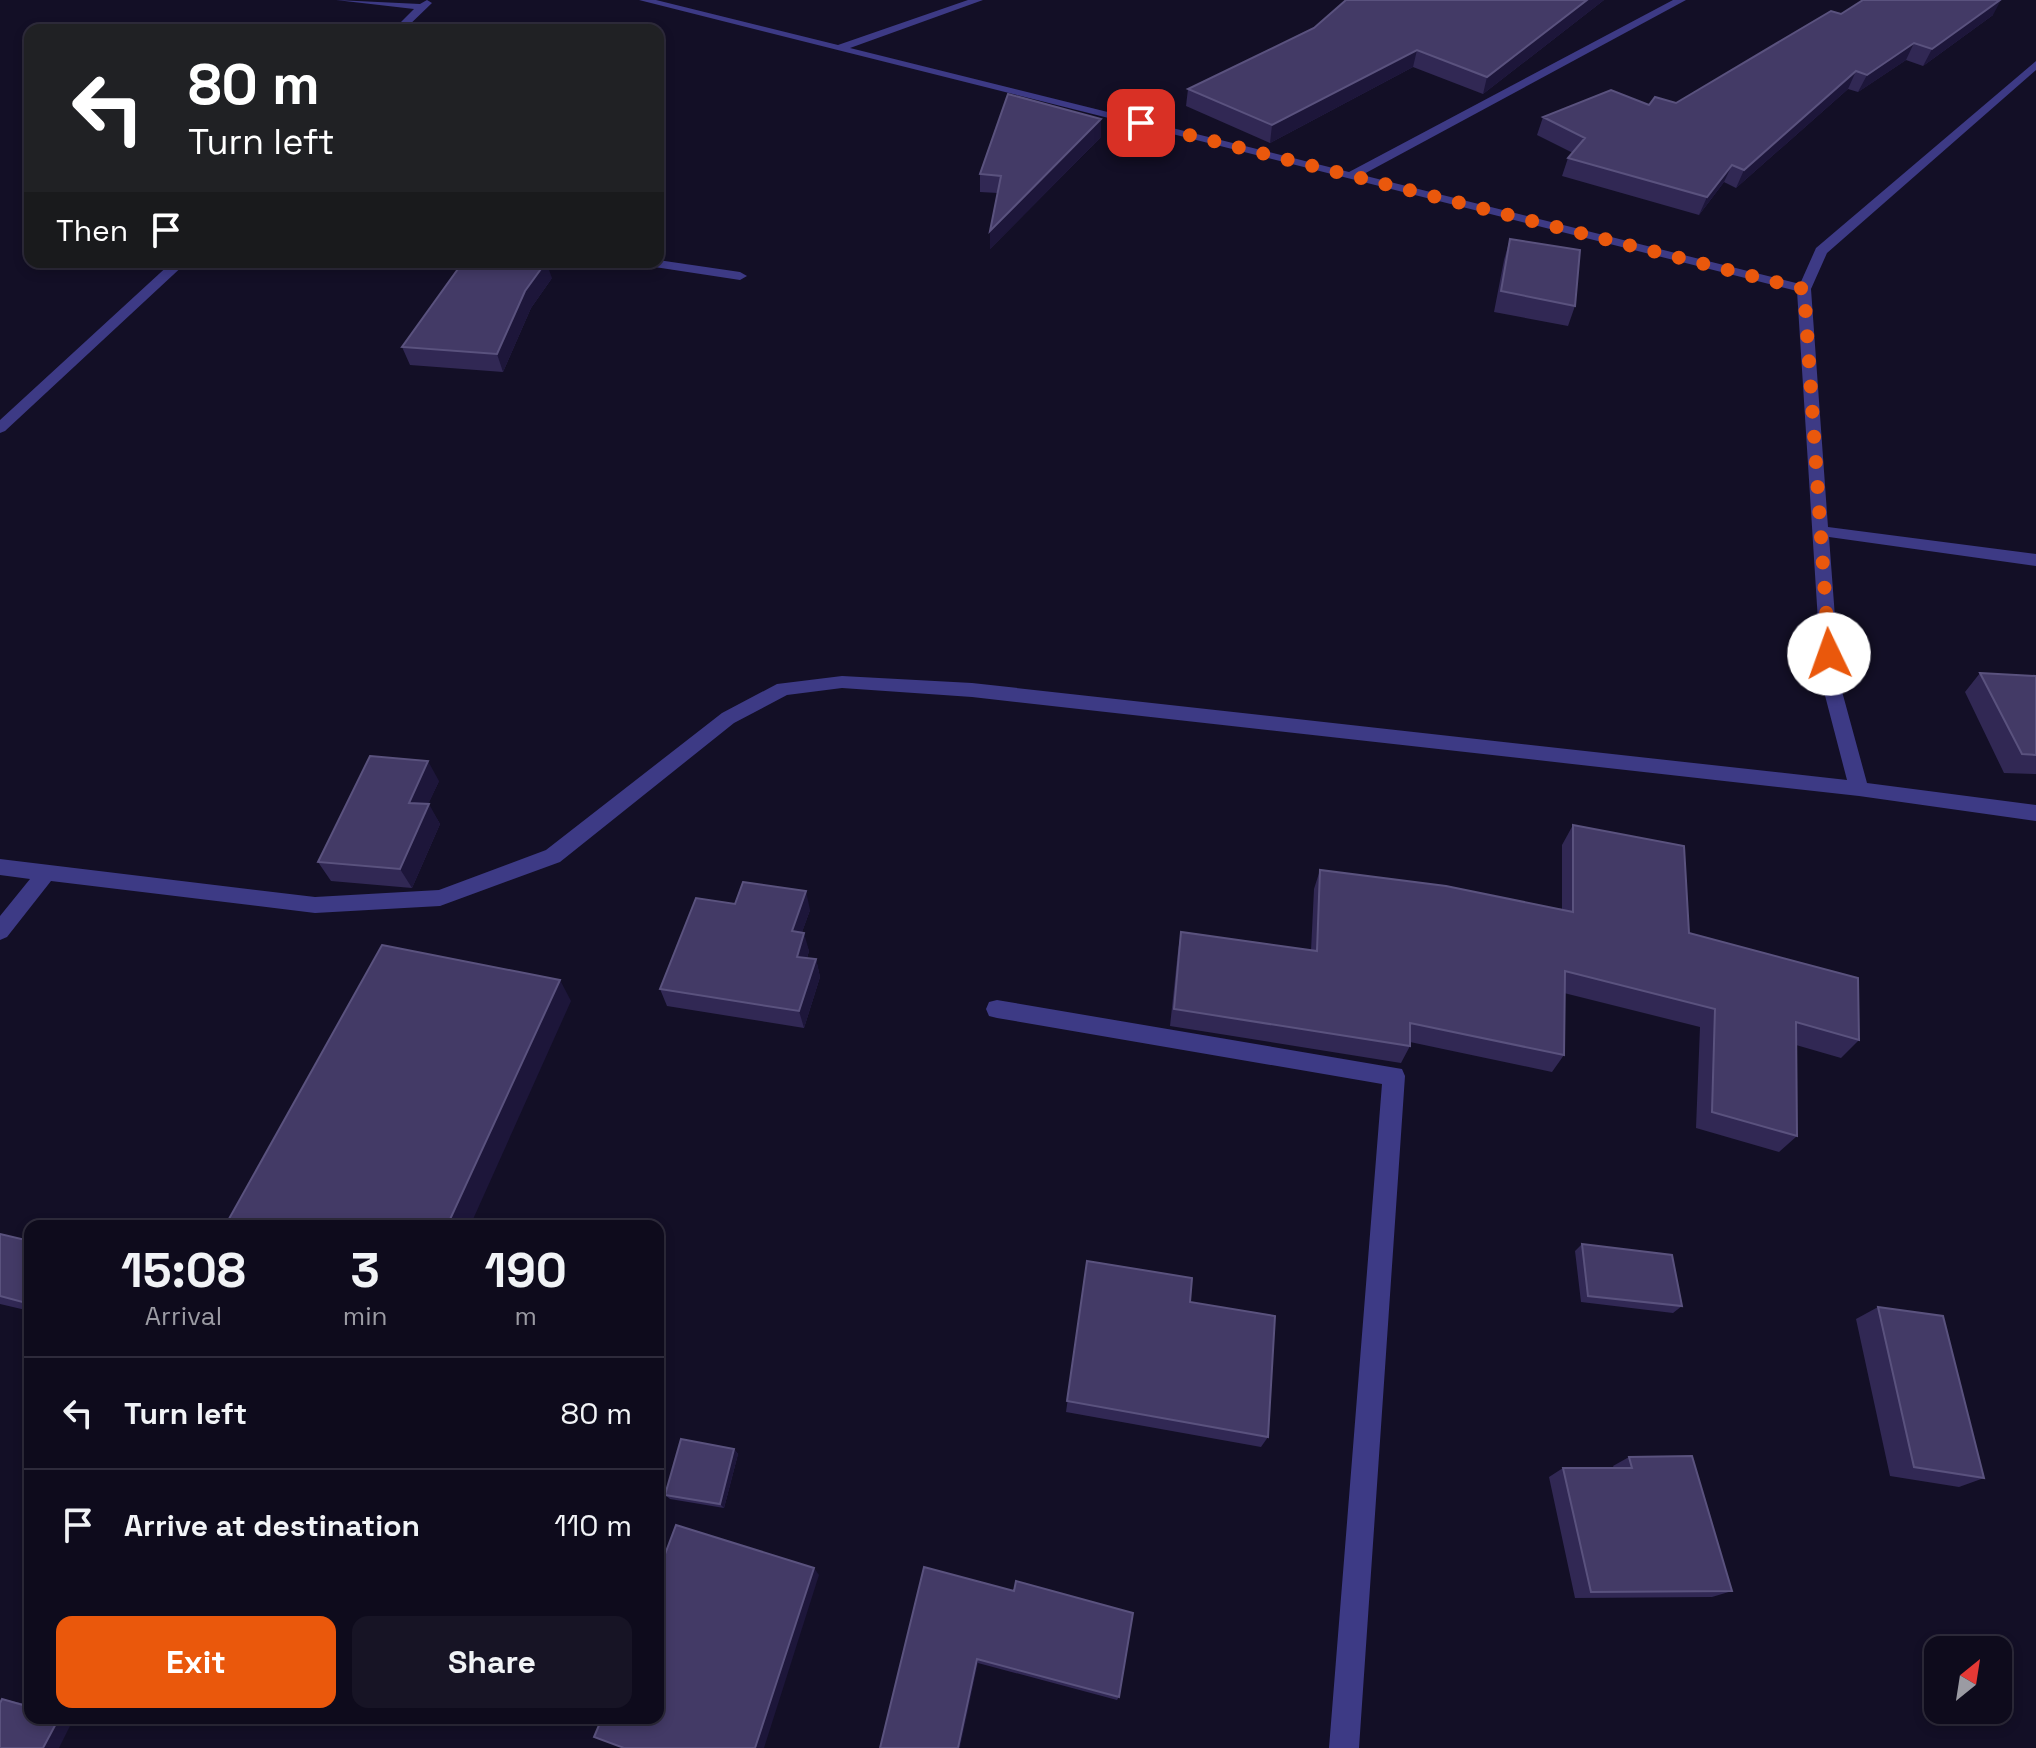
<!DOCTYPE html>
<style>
:root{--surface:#0e0b1c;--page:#171425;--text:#f1f3f6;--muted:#9b9ba3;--line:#2e2b3b;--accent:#ea580c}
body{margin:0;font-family:"Space Grotesk",sans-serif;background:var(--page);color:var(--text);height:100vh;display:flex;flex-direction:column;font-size:30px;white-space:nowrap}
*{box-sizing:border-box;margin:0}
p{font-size:26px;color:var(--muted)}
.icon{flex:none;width:44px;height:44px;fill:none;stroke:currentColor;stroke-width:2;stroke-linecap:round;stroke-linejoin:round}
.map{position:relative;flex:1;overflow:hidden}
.side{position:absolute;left:24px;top:1220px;width:640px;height:504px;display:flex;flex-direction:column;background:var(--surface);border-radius:16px;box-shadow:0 4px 12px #0003,0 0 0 2px var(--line)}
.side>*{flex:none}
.guide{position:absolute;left:24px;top:24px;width:640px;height:244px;border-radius:16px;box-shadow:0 4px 12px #0003,0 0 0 2px var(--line);background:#202124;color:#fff;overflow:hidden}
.needle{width:52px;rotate:30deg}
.tools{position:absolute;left:1924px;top:1636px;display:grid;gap:16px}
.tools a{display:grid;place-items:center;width:88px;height:88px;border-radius:16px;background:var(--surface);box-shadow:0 4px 12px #0003,0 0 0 2px var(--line);font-size:40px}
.pin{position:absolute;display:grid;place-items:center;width:68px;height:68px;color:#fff;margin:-34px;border-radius:16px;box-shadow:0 4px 12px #0006}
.me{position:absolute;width:88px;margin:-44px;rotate:357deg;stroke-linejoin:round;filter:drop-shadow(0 0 6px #0008)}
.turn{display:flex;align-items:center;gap:28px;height:168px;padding:0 32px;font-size:36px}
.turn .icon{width:104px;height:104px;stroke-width:2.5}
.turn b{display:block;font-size:56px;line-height:68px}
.then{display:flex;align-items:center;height:76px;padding:0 32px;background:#0003;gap:16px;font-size:30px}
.eta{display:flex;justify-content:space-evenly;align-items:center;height:136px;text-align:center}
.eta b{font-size:48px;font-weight:800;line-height:56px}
.button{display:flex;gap:16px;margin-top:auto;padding:16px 32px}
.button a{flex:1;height:92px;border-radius:16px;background:var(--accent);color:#fff;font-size:32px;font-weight:800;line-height:92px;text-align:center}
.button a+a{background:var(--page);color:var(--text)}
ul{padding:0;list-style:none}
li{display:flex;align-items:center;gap:24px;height:112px;padding:0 32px;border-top:2px solid var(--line)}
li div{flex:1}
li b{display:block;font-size:30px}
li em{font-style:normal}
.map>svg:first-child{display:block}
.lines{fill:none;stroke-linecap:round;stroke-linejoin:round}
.minor{fill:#3d3a85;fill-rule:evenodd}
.wall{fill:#312854}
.shaded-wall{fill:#1d163a}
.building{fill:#433a66;stroke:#5a527e;stroke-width:2}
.route{stroke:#ea580c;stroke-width:14;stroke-dasharray:0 25.2}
</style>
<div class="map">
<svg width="2036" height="1748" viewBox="0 0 2036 1748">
<rect width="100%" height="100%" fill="#130f26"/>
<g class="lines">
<path class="minor" d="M336 0 420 4 427 0 432 3 404 30H393L414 9Z
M639 0H656L838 45 968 0H983L850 48 1349 172 1673 0H1686L1362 175 1800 284 1816 248 2036 61V70L1827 253 1811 289 1828 527 2036 554V566L1829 537 1840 684 1867 783 2036 805V821L1859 796 972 697 842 688 787 695 734 723 560 862 440 906 315 913 51 881 7 937 0 940V916L30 879 0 875V859L315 897 439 890 546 850 722 713 777 684 842 676 972 683 1847 780 1822 684 1797 291Z
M658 260 740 272 747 276 740 280 648 266 641 262Z
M172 262H187L5 431 0 433V420Z
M997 1000 1402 1069 1405 1076 1359 1748H1329L1382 1084 997 1018 989 1016 986 1009 989 1002Z"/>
</g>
<path class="wall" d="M1346 0H1604L1483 94 1413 67 1270 143 1186 106 1188 89 1314 28Z
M1841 14 1993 15 1923 66 1906 60 1858 92 1848 89 1736 188 1724 182 1699 215 1562 176 1568 158 1573 153 1537 135 1543 117 1676 103Z
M1101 137 990 249 998 193 980 192V174Z
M1510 239 1575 306 1568 326 1494 312 1504 260Z
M552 278 531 308 503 372 410 365 402 347Z
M1980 673 2036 676V774L2004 773 1965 692Z
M439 781 428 804 440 824 412 888 331 881 318 862Z
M1573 825 1689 933 1859 1040 1841 1058 1796 1045 1797 1136 1779 1152 1696 1128 1700 1027 1564 993V1055L1552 1072 1410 1042V1046L1401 1063 1170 1026 1178 951 1181 932 1311 951 1314 889 1320 870 1562 909V845Z
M810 910 802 932 809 951 807 958 816 959 820 977 804 1028 667 1006 660 989Z
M0 1234 30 1241V1311L0 1304Z
M1582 1244 1682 1306 1673 1313 1581 1302 1575 1251Z
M1087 1261 1190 1302 1268 1437 1261 1447 1066 1412Z
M1878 1307 1984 1478 1959 1487 1890 1476 1856 1319Z
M734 1449 738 1454 724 1508 670 1499 665 1495Z
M1629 1457 1732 1591 1712 1597 1575 1598 1549 1477 1563 1468H1614L1613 1466Z
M1014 1591 1119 1697 1117 1700 978 1663 880 1748Z
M2 1699 30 1705V1718Z"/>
<path class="shaded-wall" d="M1587 0H1604L1483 94 1487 77Z
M2000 0H2001L1993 15 1923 66 1932 49Z
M1914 43 1906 60 1858 92 1867 75Z
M1417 50 1413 67 1270 143 1272 125Z
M1856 71 1848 89 1736 188 1744 170Z
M1101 119V137L990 249V231Z
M1732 165 1724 182 1699 215 1707 197Z
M546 262 552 278 531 308 503 372 497 354 525 291Z
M428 761 439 781 420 822 409 803Z
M429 804 440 824 412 888 400 869Z
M806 891 810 910 796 949 792 931Z
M804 933 809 951 802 975 797 957Z
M816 959 820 977 804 1028 799 1011Z
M560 980 571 1001 470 1226H447Z
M734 1449 738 1454 724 1508 720 1504Z
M814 1568 819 1575 764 1748H755Z
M977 1659 978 1663 960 1748H958Z
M59 1718H74L59 1748H43Z"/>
<path class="building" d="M1346 0H1587L1487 77 1417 50 1272 125 1188 89 1314 28Z
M1863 0H2000L1932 49 1914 43 1867 75 1856 71 1744 170 1732 165 1707 197 1568 158 1585 138 1543 117 1611 90 1649 105 1655 97 1676 103 1831 11 1841 14Z
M1008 94 1101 119 990 231 1001 176 980 174Z
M1510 239 1580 250 1575 306 1501 291Z
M463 262H546L525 291 497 354 402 347Z
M1980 673 2036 676V755L2022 754Z
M370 756 428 761 409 803 429 804 400 869 318 862Z
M1573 825 1684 846 1689 933 1858 978 1859 1040 1796 1022 1797 1136 1712 1112 1715 1009 1565 971 1564 1055 1410 1023V1046L1174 1009 1181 932 1317 951 1320 870 1446 886 1573 912Z
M743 882 806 891 792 931 804 933 797 957 816 959 799 1011 660 989 696 898 735 904Z
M382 945 560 980 447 1226H225Z
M0 1234 30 1241V1304L0 1296Z
M1582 1244 1672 1255 1682 1306 1588 1296Z
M1087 1261 1192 1278 1190 1302 1275 1316 1268 1437 1067 1401Z
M1878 1307 1943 1316 1984 1478 1914 1467Z
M681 1439 734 1449 720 1504 665 1495Z
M1692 1456 1732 1591 1591 1592 1563 1468H1632L1629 1457Z
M676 1525 814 1568 755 1748H624L594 1737 602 1718H658V1573Z
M924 1567 1014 1591 1016 1581 1133 1613 1119 1697 977 1659 958 1748H880Z
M2 1699 30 1707V1718H59L43 1748H0V1703Z"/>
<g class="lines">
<path class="route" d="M1141 123 1804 289 1829 654"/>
</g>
</svg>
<div class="tools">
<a><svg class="needle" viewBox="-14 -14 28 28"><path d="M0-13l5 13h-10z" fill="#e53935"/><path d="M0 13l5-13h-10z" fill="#9b9ba3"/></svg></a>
</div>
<div class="pin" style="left:1141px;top:123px;background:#d93025"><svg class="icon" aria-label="arrive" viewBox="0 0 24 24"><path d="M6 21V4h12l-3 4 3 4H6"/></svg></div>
<svg class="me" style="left:1829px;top:654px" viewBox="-20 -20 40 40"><circle r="19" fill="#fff"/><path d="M0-13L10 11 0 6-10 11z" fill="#ea580c"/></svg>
<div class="guide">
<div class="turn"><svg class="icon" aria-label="left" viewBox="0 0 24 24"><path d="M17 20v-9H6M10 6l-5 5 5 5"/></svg><div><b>80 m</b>Turn left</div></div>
<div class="then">Then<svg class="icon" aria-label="arrive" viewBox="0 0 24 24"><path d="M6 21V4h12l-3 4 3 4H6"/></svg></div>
</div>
<section class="side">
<div class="eta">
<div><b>15:08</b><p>Arrival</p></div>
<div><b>3</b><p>min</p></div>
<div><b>190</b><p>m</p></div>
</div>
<ul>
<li><svg class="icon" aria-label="left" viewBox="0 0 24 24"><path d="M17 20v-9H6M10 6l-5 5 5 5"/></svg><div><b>Turn left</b></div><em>80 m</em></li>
<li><svg class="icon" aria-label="arrive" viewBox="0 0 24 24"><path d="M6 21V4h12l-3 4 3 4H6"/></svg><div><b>Arrive at destination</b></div><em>110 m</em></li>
</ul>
<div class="button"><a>Exit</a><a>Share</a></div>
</section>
</div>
